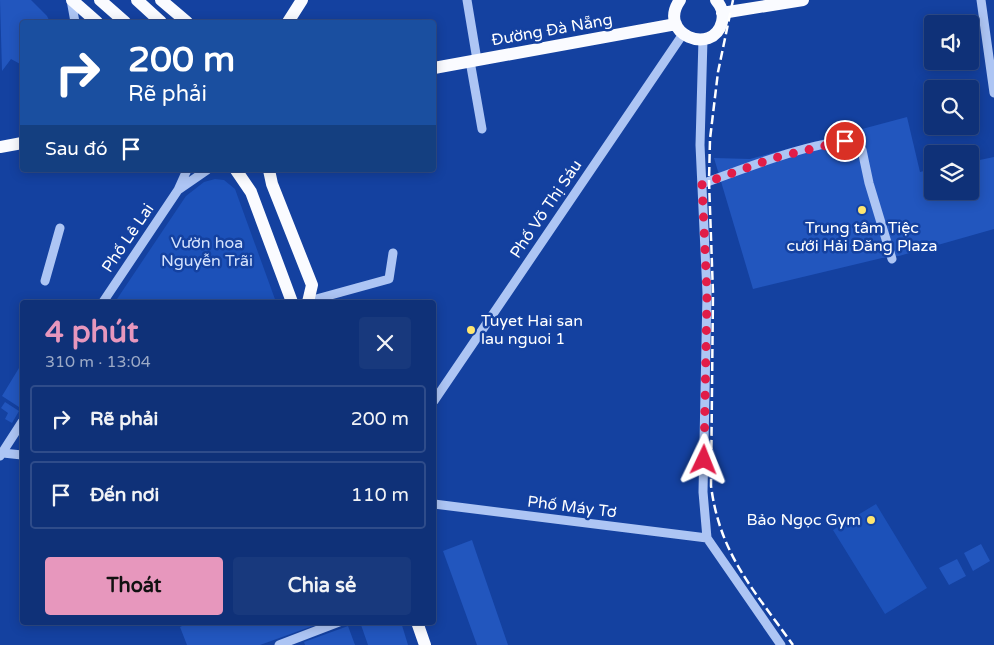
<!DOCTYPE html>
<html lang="vi">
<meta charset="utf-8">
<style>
:root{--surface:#0f3178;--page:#18397d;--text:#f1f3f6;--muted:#9ba9c6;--line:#2f4c8a;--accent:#e797bd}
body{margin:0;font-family:"Varela Round",sans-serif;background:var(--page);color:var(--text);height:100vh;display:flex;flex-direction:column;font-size:19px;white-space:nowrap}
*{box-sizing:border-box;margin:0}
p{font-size:16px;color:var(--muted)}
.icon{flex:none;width:28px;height:28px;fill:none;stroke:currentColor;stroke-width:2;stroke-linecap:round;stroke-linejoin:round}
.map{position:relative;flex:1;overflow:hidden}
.side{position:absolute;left:20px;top:300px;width:416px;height:325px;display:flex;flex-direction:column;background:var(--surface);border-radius:5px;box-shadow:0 2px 12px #0003,0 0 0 1px var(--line)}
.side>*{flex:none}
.banner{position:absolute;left:20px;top:20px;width:416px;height:152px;border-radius:5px;box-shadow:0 2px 12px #0003,0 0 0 1px var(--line);background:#1a4fa0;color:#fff;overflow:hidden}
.tools{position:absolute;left:924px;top:15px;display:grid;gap:10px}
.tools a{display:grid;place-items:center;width:55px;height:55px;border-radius:5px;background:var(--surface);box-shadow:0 2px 12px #0003,0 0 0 1px var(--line);font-size:25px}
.pin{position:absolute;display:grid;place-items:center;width:42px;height:42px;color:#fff;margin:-21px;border:2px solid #fff;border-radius:50%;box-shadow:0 1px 5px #0007}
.me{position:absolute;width:55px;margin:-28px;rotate:2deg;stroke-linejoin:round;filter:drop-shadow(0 0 4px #0008)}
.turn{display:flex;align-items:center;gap:18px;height:105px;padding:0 25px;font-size:22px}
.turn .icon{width:65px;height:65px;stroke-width:2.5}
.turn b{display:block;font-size:35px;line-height:42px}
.then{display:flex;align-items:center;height:48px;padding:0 25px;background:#0003;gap:10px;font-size:19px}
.round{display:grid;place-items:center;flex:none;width:52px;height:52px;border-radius:5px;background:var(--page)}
.head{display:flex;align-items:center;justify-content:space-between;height:85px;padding:0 25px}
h1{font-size:30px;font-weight:800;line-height:38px;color:var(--accent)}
.cta{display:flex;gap:10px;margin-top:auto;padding:10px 25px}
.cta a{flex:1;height:58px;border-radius:5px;background:var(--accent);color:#111;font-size:20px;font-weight:800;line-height:58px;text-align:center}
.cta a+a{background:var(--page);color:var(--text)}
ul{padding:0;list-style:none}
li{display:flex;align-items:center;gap:15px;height:68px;margin:0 10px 8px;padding:0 15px;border:2px solid var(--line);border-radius:5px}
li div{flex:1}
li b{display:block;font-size:19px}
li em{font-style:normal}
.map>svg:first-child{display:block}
.green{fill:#1c51b9}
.building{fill:#2256be}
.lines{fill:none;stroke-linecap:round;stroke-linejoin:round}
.minor{stroke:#adc5f4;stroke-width:9}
.major{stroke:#fafbff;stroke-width:12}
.rail{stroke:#fff;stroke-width:2.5;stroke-dasharray:9 4;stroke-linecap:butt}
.route{stroke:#e11d48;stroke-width:9;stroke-dasharray:0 16.2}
.poi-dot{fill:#ffe670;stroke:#1441a0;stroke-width:2}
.labels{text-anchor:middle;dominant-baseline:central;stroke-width:5;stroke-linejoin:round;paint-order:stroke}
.street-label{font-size:16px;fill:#fff;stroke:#1441a0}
.poi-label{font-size:16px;fill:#fff;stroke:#1441a0}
.park-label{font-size:16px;fill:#d5e3fd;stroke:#1441a0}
</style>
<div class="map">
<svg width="994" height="645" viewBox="0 0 994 645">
<rect width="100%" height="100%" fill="#1441a0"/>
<path class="green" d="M215 179 224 180 235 189 276 302H115L186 196 204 182Z
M876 504 927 588 885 614 833 530Z"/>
<path class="building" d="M0 0H31L47 16 50 22H22V65L11 59 2 71Z
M907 117 920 172 932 169V191H970V162L994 157V229L899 256 882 258 753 289 714 158 750 159Z
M22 363V409L2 396Z
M5 402 19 411 12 423 5 419 8 413 1 408Z
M472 540 476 552 508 645H477L443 551Z
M981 544 990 561 973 571 964 553Z
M957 559 966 576 949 585 939 568Z
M190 622H321V623L260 645H187L180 627Z
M360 622H401L408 645H368Z
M348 626 355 645H305L304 642Z"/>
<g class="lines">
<path class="minor" d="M71 0 75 22
M467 0 477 60
M981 0 994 93
M703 39 700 145 707 293 703 492 707 538 781 645
M470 61 482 129
M702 184C734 172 828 135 858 142L862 150 869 183 892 259
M178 190 207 170
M45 281 60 228
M309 301 389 279 393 253
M103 302 178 190 187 170
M434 401 683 34
M3 453 22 455
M0 456 22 422
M434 504 707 538
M279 645 339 622"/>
<path class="major" d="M72 0 97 22
M100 0 125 22
M137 0 161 22
M161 0 187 22
M680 0C656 34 713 57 722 22 724 13 722 7 716 0
M722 13 803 0
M288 22 302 0
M434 68 676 24
M0 147 22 143
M236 170 251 192 292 302
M269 170 272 184 312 285 308 302
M417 622 425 645"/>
<path class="rail" d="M733 0 718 72 710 139 709 181 713 293 711 486C720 555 754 590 793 645"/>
</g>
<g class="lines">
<path class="route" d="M704 460 707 293 702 184 774 158 845 141"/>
</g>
<g class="poi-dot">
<circle cx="862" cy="210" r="5"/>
<circle cx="471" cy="330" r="5"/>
<circle cx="871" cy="520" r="5"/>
</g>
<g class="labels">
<g class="street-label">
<text transform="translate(552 30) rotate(-10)">Đường Đà Nẵng</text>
<text transform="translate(546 209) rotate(-56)">Phố Võ Thị Sáu</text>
<text transform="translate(128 238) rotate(-56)">Phố Lê Lai</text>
<text transform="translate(572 507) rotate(7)">Phố Máy Tơ</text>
</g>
<g class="poi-label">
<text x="862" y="228">Trung tâm Tiệc<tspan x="862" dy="18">cưới Hải Đăng Plaza</tspan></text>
<text x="481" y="321" text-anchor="start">Tuyet Hai san<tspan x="481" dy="18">lau nguoi 1</tspan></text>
<text x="861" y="520" text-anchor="end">Bảo Ngọc Gym</text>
</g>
<g class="park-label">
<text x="207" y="243">Vườn hoa<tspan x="207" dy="18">Nguyễn Trãi</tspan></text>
</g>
</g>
</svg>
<div class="tools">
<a><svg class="icon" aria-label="sound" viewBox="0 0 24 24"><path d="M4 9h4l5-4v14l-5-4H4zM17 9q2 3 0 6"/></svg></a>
<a><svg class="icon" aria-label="search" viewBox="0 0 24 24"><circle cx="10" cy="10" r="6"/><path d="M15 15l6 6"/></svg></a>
<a><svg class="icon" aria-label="layers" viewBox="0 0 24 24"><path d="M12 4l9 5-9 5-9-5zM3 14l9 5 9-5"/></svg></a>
</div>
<div class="pin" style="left:845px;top:141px;background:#d93025"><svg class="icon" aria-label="arrive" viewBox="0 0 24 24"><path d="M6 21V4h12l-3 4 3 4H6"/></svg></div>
<svg class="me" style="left:704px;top:460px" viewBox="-20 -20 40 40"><path d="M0-17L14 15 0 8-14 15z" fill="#e11d48" stroke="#fff" stroke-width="4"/></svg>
<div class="banner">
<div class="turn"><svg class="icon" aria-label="right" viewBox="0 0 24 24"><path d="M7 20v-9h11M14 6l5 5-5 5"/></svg><div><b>200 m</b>Rẽ phải</div></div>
<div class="then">Sau đó<svg class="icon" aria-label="arrive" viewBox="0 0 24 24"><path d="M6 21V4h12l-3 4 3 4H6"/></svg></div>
</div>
<section class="side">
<div class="head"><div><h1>4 phút</h1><p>310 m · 13:04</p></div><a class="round"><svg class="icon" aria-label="close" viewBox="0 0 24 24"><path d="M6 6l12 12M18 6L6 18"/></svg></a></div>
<ul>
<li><svg class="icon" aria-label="right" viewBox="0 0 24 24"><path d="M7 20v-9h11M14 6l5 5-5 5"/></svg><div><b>Rẽ phải</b></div><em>200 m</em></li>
<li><svg class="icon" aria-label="arrive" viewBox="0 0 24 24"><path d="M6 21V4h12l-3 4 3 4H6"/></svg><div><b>Đến nơi</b></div><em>110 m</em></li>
</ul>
<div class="cta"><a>Thoát</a><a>Chia sẻ</a></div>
</section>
</div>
